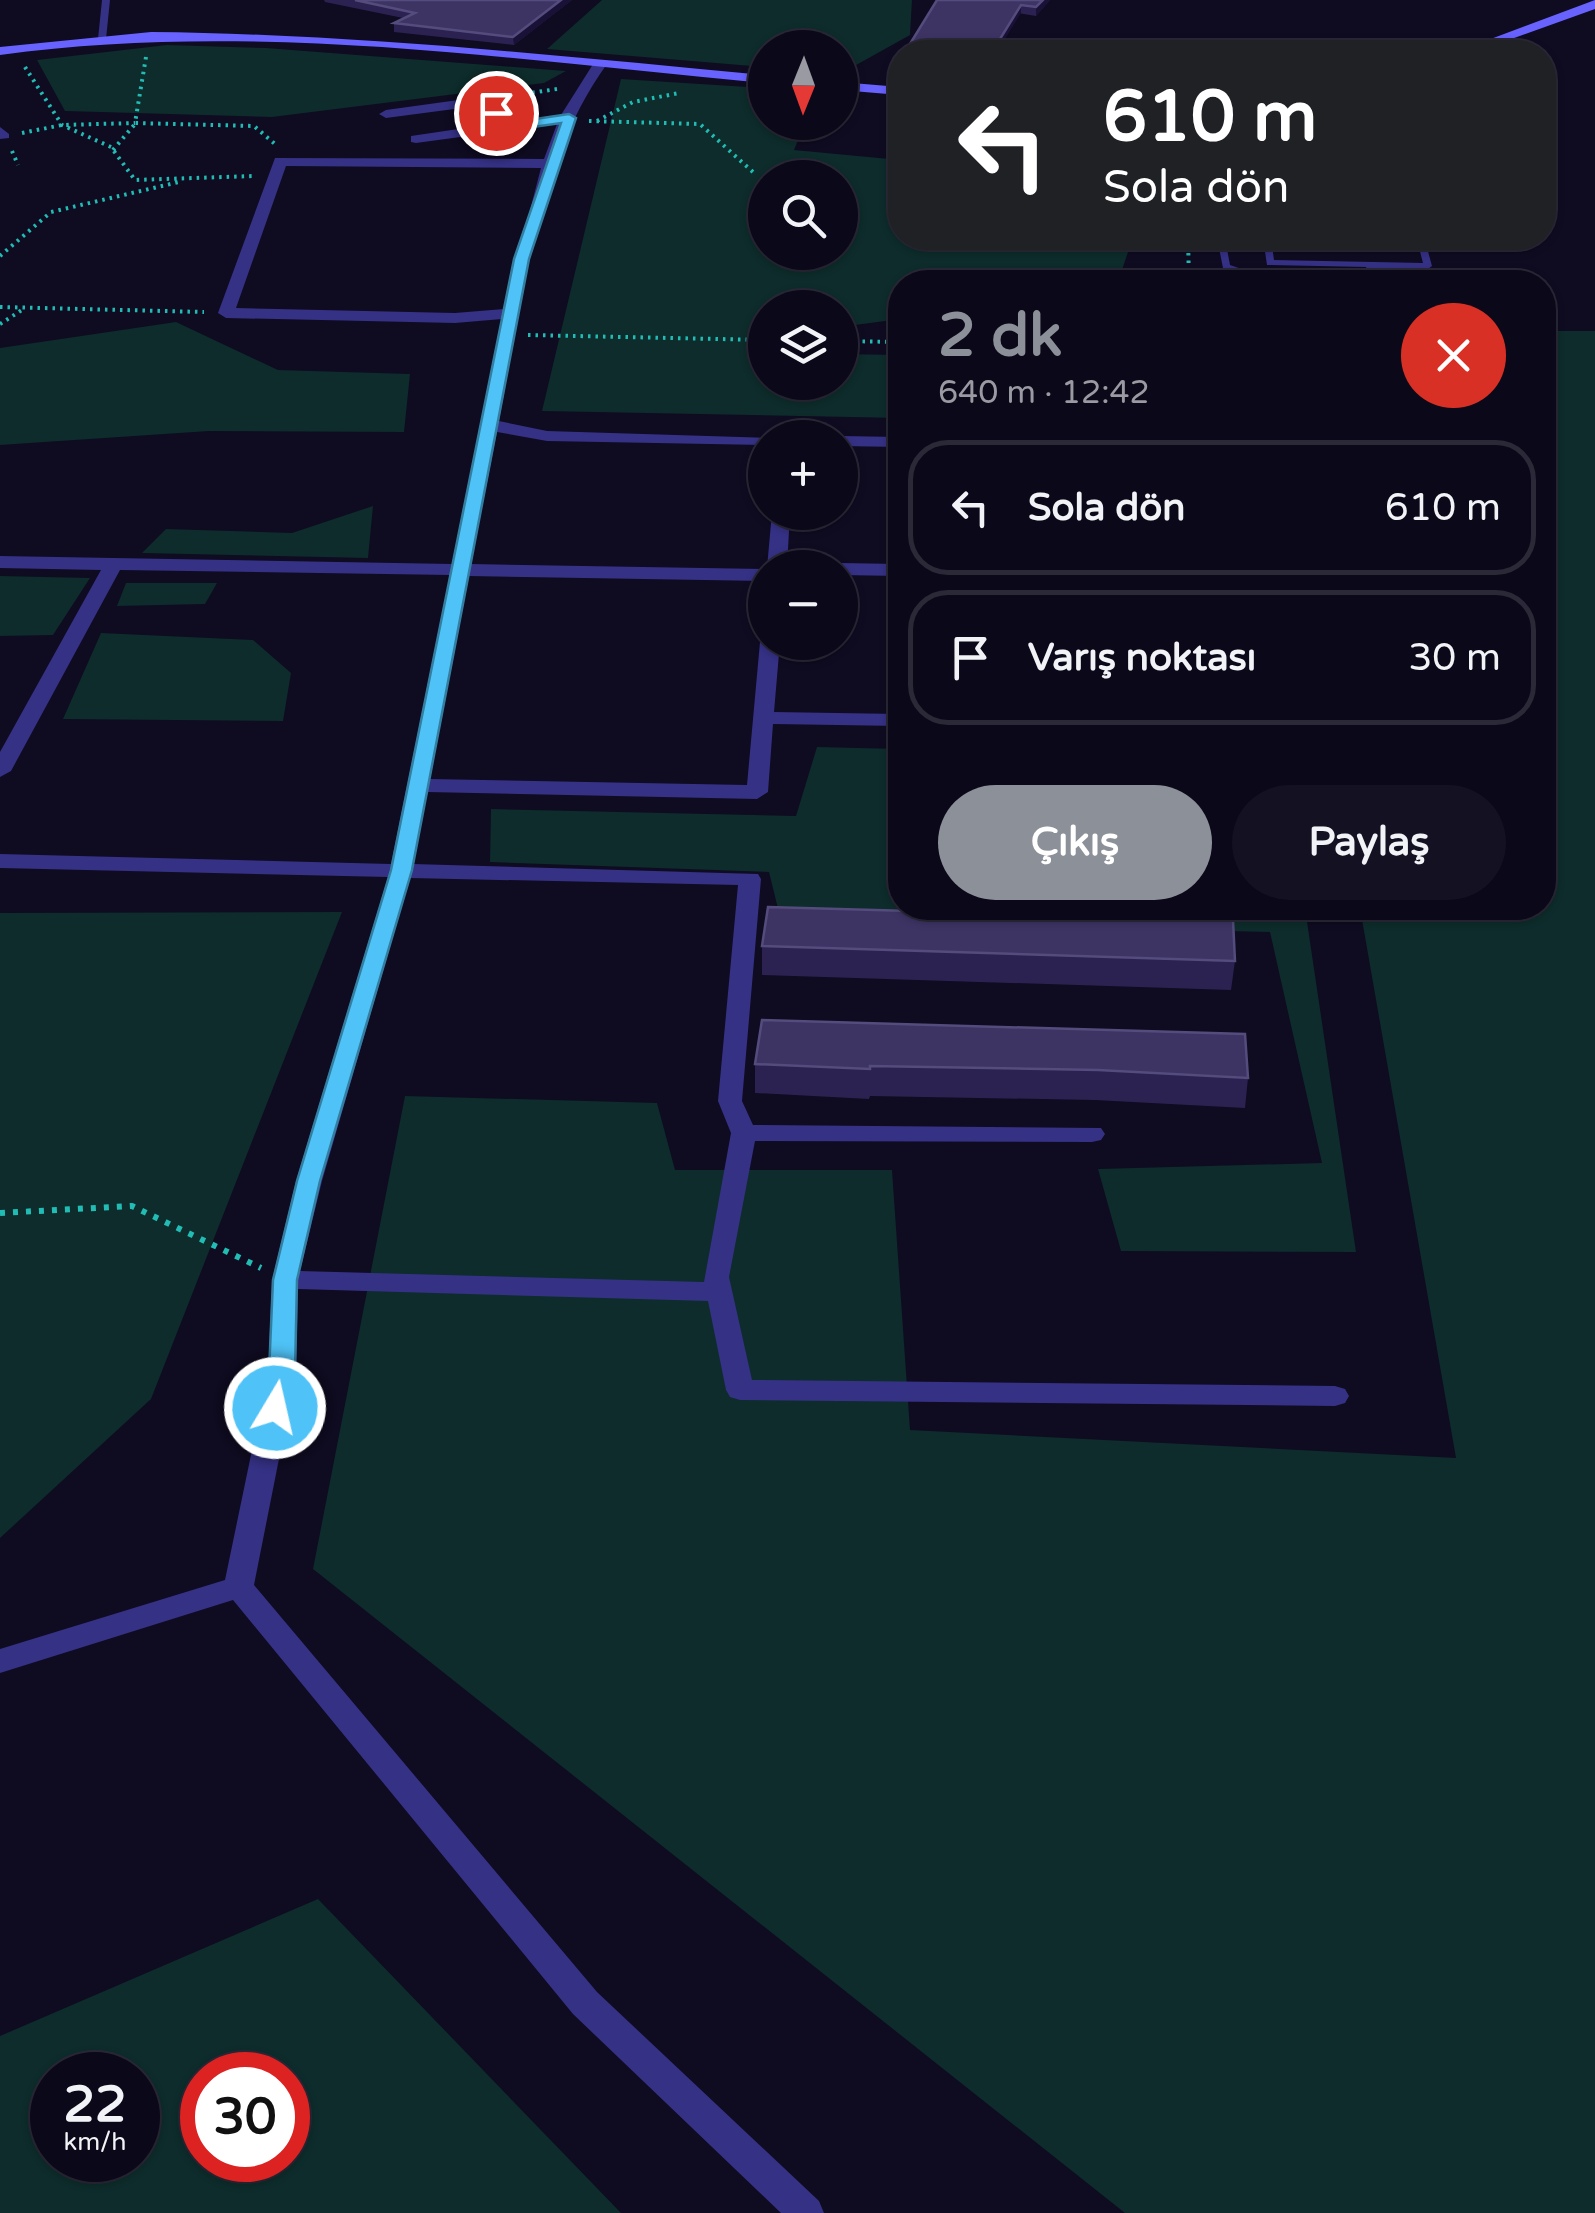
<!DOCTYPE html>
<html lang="tr">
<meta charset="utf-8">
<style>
:root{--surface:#0b0819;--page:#141122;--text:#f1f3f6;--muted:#9a9aa2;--line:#2b2938;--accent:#8c9099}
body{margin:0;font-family:"Varela Round",sans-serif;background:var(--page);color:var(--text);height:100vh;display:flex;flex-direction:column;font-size:38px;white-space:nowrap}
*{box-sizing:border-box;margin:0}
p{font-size:32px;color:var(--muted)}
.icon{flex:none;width:55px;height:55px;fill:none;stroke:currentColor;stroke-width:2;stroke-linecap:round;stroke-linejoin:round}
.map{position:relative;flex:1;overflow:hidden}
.drawer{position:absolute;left:888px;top:270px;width:668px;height:650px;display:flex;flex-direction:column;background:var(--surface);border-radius:40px;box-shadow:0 2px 8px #0004,0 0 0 2px var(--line)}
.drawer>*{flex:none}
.guide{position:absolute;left:888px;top:40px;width:668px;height:210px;border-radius:40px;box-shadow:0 2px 8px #0004,0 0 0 2px var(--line);background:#202124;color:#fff;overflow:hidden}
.needle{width:65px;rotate:181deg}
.tools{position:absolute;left:748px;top:30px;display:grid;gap:20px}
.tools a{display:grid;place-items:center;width:110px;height:110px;border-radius:50%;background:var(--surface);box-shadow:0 2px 8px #0004,0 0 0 2px var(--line);font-size:50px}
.speed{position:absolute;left:30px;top:2052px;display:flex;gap:20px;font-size:50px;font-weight:700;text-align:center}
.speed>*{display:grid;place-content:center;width:130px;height:130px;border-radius:50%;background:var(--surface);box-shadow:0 2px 8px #0004,0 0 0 2px var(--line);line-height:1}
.speed small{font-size:25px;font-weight:400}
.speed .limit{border:15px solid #d22;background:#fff;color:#111}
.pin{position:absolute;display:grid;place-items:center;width:85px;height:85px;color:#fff;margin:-42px;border:5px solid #fff;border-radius:50%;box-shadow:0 2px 10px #0007}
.me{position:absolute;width:110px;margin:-55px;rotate:9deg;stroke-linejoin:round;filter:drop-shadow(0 0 8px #0008)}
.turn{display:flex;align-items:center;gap:35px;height:210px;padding:0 50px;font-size:45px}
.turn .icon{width:130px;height:130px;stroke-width:2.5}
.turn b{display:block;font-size:70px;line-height:85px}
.round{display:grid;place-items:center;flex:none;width:105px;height:105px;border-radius:52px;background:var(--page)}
.overview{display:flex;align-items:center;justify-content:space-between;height:170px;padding:0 50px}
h1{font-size:60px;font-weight:700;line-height:75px;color:var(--accent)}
.primary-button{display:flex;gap:20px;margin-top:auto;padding:20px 50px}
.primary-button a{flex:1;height:115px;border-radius:60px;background:var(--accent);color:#fff;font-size:40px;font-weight:700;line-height:115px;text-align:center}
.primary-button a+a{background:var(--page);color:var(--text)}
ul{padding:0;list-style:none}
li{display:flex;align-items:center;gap:30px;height:135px;margin:0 20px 15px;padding:0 30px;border:5px solid var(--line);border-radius:40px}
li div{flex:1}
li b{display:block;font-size:38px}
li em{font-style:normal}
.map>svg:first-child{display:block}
.green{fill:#0d2c2b;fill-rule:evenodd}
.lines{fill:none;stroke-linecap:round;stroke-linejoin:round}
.path-far1{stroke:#21bdb5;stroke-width:4;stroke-dasharray:2.5 5;stroke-linecap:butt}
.path{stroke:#21bdb5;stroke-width:6;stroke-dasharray:5 8;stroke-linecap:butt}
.lane{fill:#353185;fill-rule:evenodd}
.street{fill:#353185;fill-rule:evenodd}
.secondary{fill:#6862ff;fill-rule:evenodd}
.wall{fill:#2b2251}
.shaded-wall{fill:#191136}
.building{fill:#3d3464;stroke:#544c7c;stroke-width:2.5}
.route{fill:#4fc3f7;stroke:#337fa1;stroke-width:2.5}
</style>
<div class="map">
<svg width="1595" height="2213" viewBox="0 0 1595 2213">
<rect width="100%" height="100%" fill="#0f0b21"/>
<path class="green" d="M602 0H912L910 35 840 74V48H765V67L547 49Z
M167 45 266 48 566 71 544 83 272 117 65 111 37 60Z
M621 79 765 88V122L805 123 794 150 900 160V238H1068L1128 252 1118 282H900V319L840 327V308H765V382H840V354L900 355V418L542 411ZM765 178H840V252H765Z
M176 322 278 370 410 374 404 432 209 431 0 445V348Z
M1543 331H1595V2213H1125L313 1569 405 1096 657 1103 675 1170H892L910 1430 1456 1458 1360 908H1542Z
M373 506 368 558 142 553 166 529 292 533Z
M0 576 90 578 53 635 0 636Z
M126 583H217L205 604 117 606Z
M101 633 253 640 291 673 283 721 63 719Z
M817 747 900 749V908H1305L1356 1252 1121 1251 1098 1169 1322 1163 1270 932 781 921 769 872 490 862 491 809 796 816Z
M342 912 151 1399 0 1538V913Z
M318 1899 621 2213H0V2036ZM138 2075V2160H52V2075ZM288 2075V2160H202V2075Z"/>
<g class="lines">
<path class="path-far1" d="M146 57 135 123 254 126 275 144
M25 67 62 125 111 147 135 180 255 176
M510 96 557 89
M589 121 700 124 754 173
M597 121 633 102 679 93
M22 133 62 125 135 123
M113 150 135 124
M12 151 18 165
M1188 238 1189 282
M0 256 51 212 179 182
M0 307 204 312
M0 324 25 308
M528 335 765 340
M840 341 900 342"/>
<path class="path" d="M0 1213 132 1206 261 1268"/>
<path class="lane" d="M102 0H110L106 39 102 41 98 39Z
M0 127 9 134V138L0 139Z
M1217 238H1225L1230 265 1256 274 1368 272 1366 267 1267 265 1263 238H1271L1274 260 1423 263 1418 244 1422 241 1426 244 1432 266 1428 269 1375 268 1377 275 1373 278 1255 280 1223 268Z"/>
<path class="street" d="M595 61 607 64C535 163 522 301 499 421L547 431 772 438H765V445L547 441 497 432 471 564 765 569V581L469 576 430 779 747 785 760 642 765 637V642H780L774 712 900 714V726L773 724 768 792 757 799 427 792 413 864 758 874 761 879 742 1101 753 1125 1101 1128 1105 1134 1101 1140 1092 1142 755 1141 729 1277 752 1380 1335 1386 1345 1389 1349 1396 1345 1403 1335 1406 740 1400 730 1397 726 1390 708 1301 298 1289 296 1373 254 1585 597 1992 819 2201 824 2213H781L573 2014 233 1600 0 1673V1649L225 1580 268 1373 272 1280 296 1181 388 877 0 868V854L391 864 450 575 120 570 11 771 0 777V752L101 570 0 568V556L452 564 502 319 455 323 226 318 218 313 275 158 544 159 557 124 416 143 411 142V136L499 123 477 106 386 118 379 114 386 110 480 97 515 121 561 115ZM286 166 541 168 504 309 455 313 236 308ZM410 878 738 885 718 1101 731 1133 704 1282 300 1271 322 1181Z
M840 436 900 437V447L840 446V438H833Z
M772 512H790L787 568H767Z
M840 563 900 564V576L840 575V568H831Z"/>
<path class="secondary" d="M1595 0V9L1475 52H1456Z
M151 32C357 34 560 56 765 75V83C512 60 254 20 0 55V47Z
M840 82 900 87V95L840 90Z"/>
</g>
<path class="wall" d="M324 0H572L514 45 394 32V23L403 18 325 2Z
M937 0H1050L1036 16Z
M900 62V78H895L896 69Z
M762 946 1235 961 1231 990 762 975Z
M762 1020 1248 1078 1245 1108 1095 1100 870 1096 869 1099 755 1093V1064Z"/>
<path class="shaded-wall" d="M561 0H572L514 45 513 37Z
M1043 0H1050L1036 16V7Z
M1021 5V13L997 52H992Z"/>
<path class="building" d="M355 0H561L513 37 394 23 415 13Z
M937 0H1043L1036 7 1021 5 992 52H905Z
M768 907 1233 920 1235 961 762 946Z
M762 1020 1245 1034 1248 1078 1098 1070 870 1066V1069L755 1064Z"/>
<path class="route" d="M496 109 515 122 569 114 576 118 529 259 412 870 320 1181 297 1280 295 1373 284 1415H266L262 1408 269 1373 273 1280 297 1181 391 870 514 259 561 123 512 130 492 116V110Z"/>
</svg>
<div class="tools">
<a><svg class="needle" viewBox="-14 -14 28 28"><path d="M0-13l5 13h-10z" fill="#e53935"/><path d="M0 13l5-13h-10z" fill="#9a9aa2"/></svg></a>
<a><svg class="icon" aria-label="search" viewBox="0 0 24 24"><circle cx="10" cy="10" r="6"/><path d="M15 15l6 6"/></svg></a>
<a><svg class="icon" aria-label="layers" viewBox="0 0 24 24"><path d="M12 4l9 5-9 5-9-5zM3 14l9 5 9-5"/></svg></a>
<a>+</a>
<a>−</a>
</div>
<div class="speed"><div>22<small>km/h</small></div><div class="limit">30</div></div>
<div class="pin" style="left:496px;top:113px;background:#d93025"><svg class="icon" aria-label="arrive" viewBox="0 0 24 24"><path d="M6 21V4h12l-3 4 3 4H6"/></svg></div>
<svg class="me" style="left:275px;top:1408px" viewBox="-20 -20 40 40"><circle r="17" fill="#4fc3f7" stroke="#fff" stroke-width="3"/><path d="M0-11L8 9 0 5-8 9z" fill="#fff"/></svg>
<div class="guide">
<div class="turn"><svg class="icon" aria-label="left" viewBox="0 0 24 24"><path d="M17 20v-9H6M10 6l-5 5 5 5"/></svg><div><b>610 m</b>Sola dön</div></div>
</div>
<section class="drawer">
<div class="overview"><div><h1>2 dk</h1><p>640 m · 12:42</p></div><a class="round" style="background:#d93025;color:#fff"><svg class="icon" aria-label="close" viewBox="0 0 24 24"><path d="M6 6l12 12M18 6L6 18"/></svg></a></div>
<ul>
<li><svg class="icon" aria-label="left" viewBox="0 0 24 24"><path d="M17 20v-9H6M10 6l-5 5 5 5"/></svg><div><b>Sola dön</b></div><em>610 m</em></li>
<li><svg class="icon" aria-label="arrive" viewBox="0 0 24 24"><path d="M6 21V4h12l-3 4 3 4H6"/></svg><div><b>Varış noktası</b></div><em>30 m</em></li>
</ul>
<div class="primary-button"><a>Çıkış</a><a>Paylaş</a></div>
</section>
</div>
